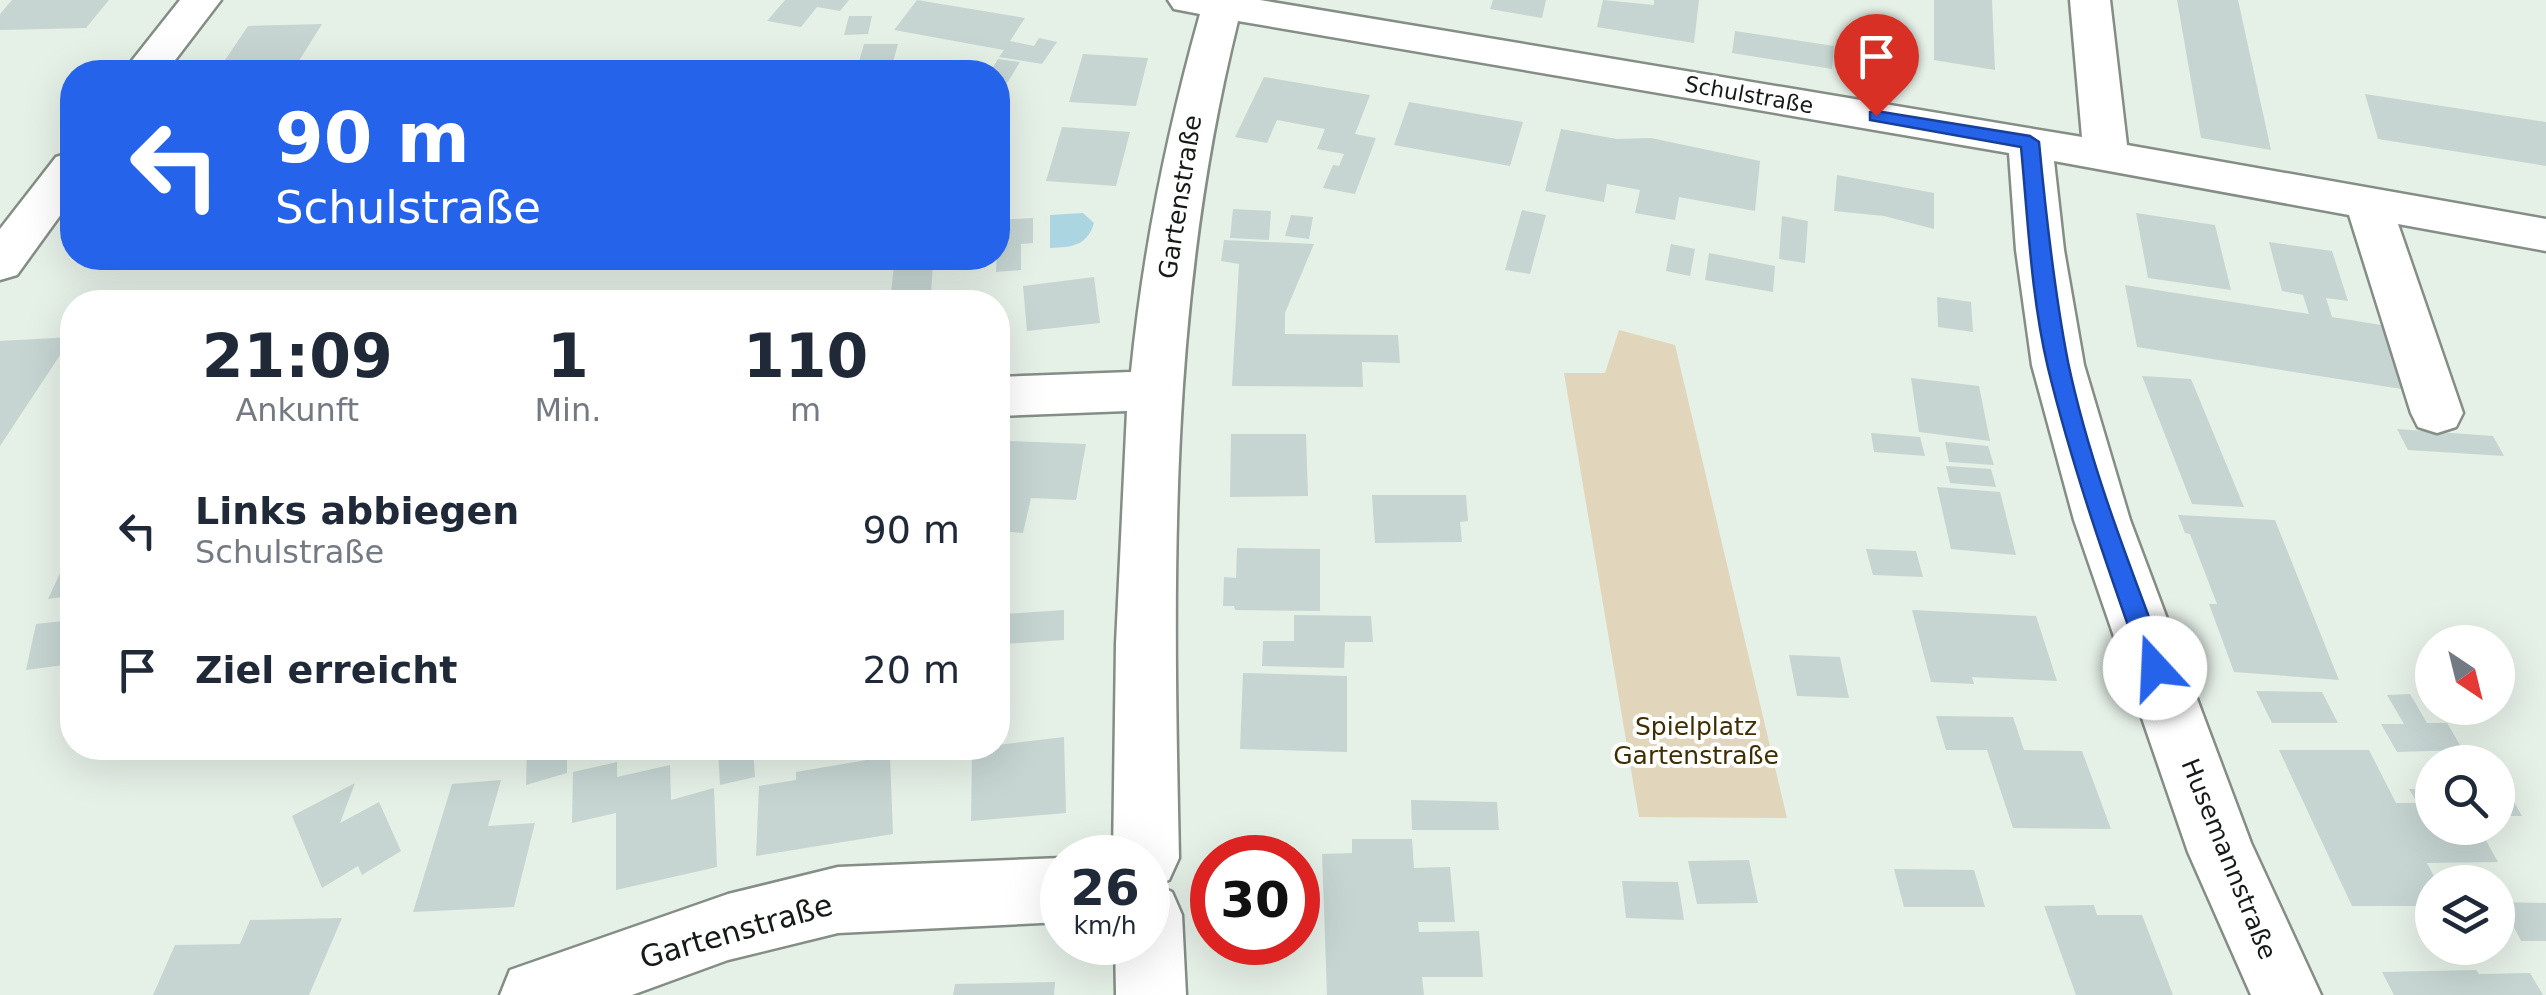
<!DOCTYPE html>
<html lang="de">
<meta charset="utf-8">
<style>
:root{--surface:#fff;--page:#f6f6f7;--text:#1f2937;--muted:#747a83}
body{margin:0;font-family:"DejaVu Sans",sans-serif;background:var(--page);color:var(--text);height:100vh;display:flex;flex-direction:column;font-size:38px;white-space:nowrap}
*{box-sizing:border-box;margin:0}
p{font-size:32px;color:var(--muted)}
.icon{flex:none;width:55px;height:55px;fill:none;stroke:currentColor;stroke-width:2;stroke-linecap:round;stroke-linejoin:round}
.map{position:relative;flex:1;overflow:hidden}
.details{position:absolute;left:60px;top:290px;width:950px;height:470px;display:flex;flex-direction:column;background:var(--surface);border-radius:40px;box-shadow:0 10px 40px #0002}
.details>*{flex:none}
.banner{position:absolute;left:60px;top:60px;width:950px;height:210px;border-radius:40px;box-shadow:0 10px 40px #0002;background:#2563eb;color:#fff;overflow:hidden}
.needle{width:65px;rotate:145deg}
.buttons{position:absolute;left:2415px;top:625px;display:grid;gap:20px}
.buttons a{display:grid;place-items:center;width:100px;height:100px;border-radius:50%;background:var(--surface);box-shadow:0 10px 40px #0002;font-size:50px}
.speed{position:absolute;left:1040px;top:835px;display:flex;gap:20px;font-size:50px;font-weight:700;text-align:center}
.speed>*{display:grid;place-content:center;width:130px;height:130px;border-radius:50%;background:var(--surface);box-shadow:0 10px 40px #0002;line-height:1}
.speed small{font-size:25px;font-weight:400}
.speed .limit{border:15px solid #d22;background:#fff;color:#111}
.pin{position:absolute;display:grid;place-items:center;width:85px;height:85px;color:#fff;margin:-102px -42px;border-radius:50% 50% 50% 0;rotate:-45deg;box-shadow:0 0 10px #0007}
.pin .icon{rotate:45deg}
.me{position:absolute;width:110px;margin:-55px;rotate:340deg;stroke-linejoin:round;filter:drop-shadow(0 0 8px #0008)}
.turn{display:flex;align-items:center;gap:35px;height:210px;padding:0 50px;font-size:45px}
.turn .icon{width:130px;height:130px;stroke-width:2.5}
.turn b{display:block;font-size:70px;line-height:85px}
.eta{display:flex;justify-content:space-evenly;align-items:center;height:170px;text-align:center}
.eta b{font-size:60px;font-weight:800;line-height:70px}
ul{padding:0;list-style:none}
li{display:flex;align-items:center;gap:30px;height:140px;padding:0 50px}
li div{flex:1}
li b{display:block;font-size:38px}
li em{font-style:normal}
.map>svg:first-child{display:block}
.green{fill:#e1d6bb}
.water{fill:#aad5e1}
.building{fill:#c6d5d2}
.lines{fill:none;stroke-linecap:round;stroke-linejoin:round}
.minor-casing{stroke:#848e86;stroke-width:5}
.major-casing{stroke:#848e86;stroke-width:5}
.minor{fill:#fff;fill-rule:evenodd}
.major{fill:#fff;fill-rule:evenodd}
.route{fill:#2563eb;stroke:#184099;stroke-width:2.5}
.labels{text-anchor:middle;dominant-baseline:central;stroke-width:8;stroke-linejoin:round;paint-order:stroke}
.far-street-label{font-size:22px;fill:#161a17;stroke:#fff}
.street-label{font-size:25px;fill:#161a17;stroke:#fff}
.park-label{font-size:25px;fill:#3e2e01;stroke:#fff}
.near-street-label{font-size:30px;fill:#161a17;stroke:#fff}
</style>
<div class="map">
<svg width="2546" height="995" viewBox="0 0 2546 995">
<rect width="100%" height="100%" fill="#e5f0e7"/>
<path class="green" d="M1619 330 1675 345 1787 818 1639 817 1564 373H1605Z"/>
<path class="water" d="M1083 213 1094 223C1087 246 1072 247 1050 248V215Z"/>
<path class="building" d="M12 0H109L86 28 0 30V14Z
M785 0H849L840 11 817 7 801 27 767 21Z
M917 0 1025 18 1010 41 1034 46 1039 38 1057 42 1042 64 999 57 1004 50 894 30Z
M1493 0H1546L1542 18 1490 9Z
M1603 0 1654 5V0H1699L1694 43 1597 27Z
M1934 0H1992L1995 70 1934 60Z
M2177 0H2238L2271 150 2201 138Z
M849 16H872L868 34 844 35Z
M322 24 292 72H217L248 26Z
M1735 31 1834 46 1832 69 1732 53Z
M864 44H898L893 62H884L881 72H856Z
M1856 50 1896 57 1895 80 1855 73Z
M1083 54 1148 58 1136 106 1069 102Z
M998 59 1020 62 1004 88 998 87V72H990Z
M1264 77 1370 95 1355 134 1376 138 1355 194 1323 188 1333 165 1339 166 1344 154 1317 149 1325 129 1277 120 1267 143 1235 137Z
M2365 94 2546 122V166L2378 139Z
M1409 102 1523 122 1510 166 1394 145Z
M1062 127 1130 132 1116 186 1046 181Z
M1561 129 1617 139 1651 138 1760 161 1755 211 1679 197 1675 220 1635 213 1640 190 1607 184 1604 202 1545 191Z
M1837 175 1934 193V229L1884 216 1834 211Z
M1233 209 1271 211 1269 240 1230 238Z
M1522 210 1546 215 1530 274 1505 270Z
M2136 213 2215 225 2231 290 2148 278Z
M1291 215 1313 217 1309 239 1285 236Z
M1782 216 1808 221 1805 263 1779 259Z
M1033 218V243L1021 244V270L996 272 998 220Z
M1224 240 1314 244 1285 313V334L1398 335 1400 363 1362 362 1363 387 1232 386 1239 264 1221 261Z
M2269 242 2332 251 2348 301 2326 298 2332 317 2387 326 2408 390 2137 347 2125 285 2309 314 2303 295 2282 291Z
M1671 244 1695 249 1690 276 1666 271Z
M1709 253 1775 266 1773 292 1705 280Z
M933 262 931 294 963 292 962 302H890L894 265Z
M1094 277 1100 323 1027 331 1023 286Z
M1937 297 1971 302 1973 332 1938 327Z
M72 337 0 446V341Z
M2142 376 2191 379 2244 507 2192 504Z
M1911 378 1979 386 1990 441 1919 432Z
M2397 429 2493 436 2504 456 2408 450Z
M1871 433 1920 437 1925 456 1874 452Z
M1231 434H1306L1308 496 1230 497Z
M1009 441 1086 444 1076 500 1031 498 1023 533 998 531V488Z
M1945 442 1988 446 1994 465 1949 462Z
M1946 466 1991 469 1996 487 1950 483Z
M1937 487 2000 492 2016 555 1951 549Z
M1372 495H1466L1468 521 1460 522 1462 542 1375 543Z
M2178 515 2275 520 2339 680 2234 672 2209 604H2217L2190 534 2185 533Z
M72 546V596L48 599 68 556Z
M1237 548 1320 549V611L1235 610 1234 606H1223L1224 577 1236 578Z
M1866 549 1916 551 1923 577 1873 575Z
M1064 610V640L1004 644 1005 614Z
M1912 610 2036 616 2057 681 1972 677 1974 684 1931 682Z
M1294 615 1371 616 1373 642H1345L1344 668 1262 666 1263 641H1294Z
M72 620V664L26 670 36 624Z
M1789 655 1840 657 1849 698 1797 696Z
M1243 673 1347 676V752L1240 749Z
M2256 691 2322 692 2338 723H2272Z
M2410 694 2427 723H2447L2463 750 2397 752 2381 724H2404L2387 695Z
M1936 716 2013 717 2024 750 2082 751 2111 829 2013 828 1987 750H1946Z
M1064 737 1066 813 971 821 972 748Z
M527 748H567V773L526 785Z
M718 748H753L755 777 720 785Z
M2279 750H2369L2396 803H2417L2409 789H2432V828H2479L2498 862 2427 863 2437 882H2432V906H2352Z
M890 756 893 834 756 856 759 786 796 780V772Z
M617 762V777L670 765 671 800 714 788 717 867 616 890V813L572 823 573 772Z
M501 780 488 826 535 823 514 907 413 912 452 784Z
M355 783 340 823 379 802 401 851 362 875 358 866 322 888 292 816Z
M2498 788H2506L2522 816H2498Z
M1411 800 1497 802 1499 830H1412Z
M1352 839H1412L1414 868 1450 867 1455 922H1418L1419 932 1479 931 1483 977H1422L1424 995H1327L1322 854 1352 853Z
M1749 860 1758 903 1697 904 1688 861Z
M1894 869 1974 870 1985 907H1904Z
M1622 881 1678 882 1684 920 1626 918Z
M2501 902 2546 903V941H2521Z
M2094 905 2097 915H2142L2173 995H2076L2044 906Z
M342 918 309 995H153L175 945 240 944 250 920Z
M2476 970 2479 974 2530 973 2543 995H2394L2382 972Z
M1055 982 1054 995H953L955 984Z"/>
<g class="lines">
<g class="minor-casing">
<path id="minor" d="M1168 0H1260L2082 137 2070 0H2110L2127 145 2546 219V251L2398 224 2463 413 2456 427 2437 433 2418 427 2411 413 2349 215 2054 161 2064 250 2084 365 2130 520 2251 843 2321 995H2251L2188 852 2074 520 2032 365 2016 250 2009 153 1238 21C1168 303 1173 570 1179 858L1169 880 1156 885 1172 892 1182 915 1186 995H1116L1115 942H1148V858H1113L1116 644 1127 411 998 416V377L1131 372C1143 250 1167 132 1200 14L1174 9Z
M1062 858V922L838 933 728 960 632 995H500L510 970 728 894 838 867Z"/>
</g>
<g class="major-casing">
<path id="major" d="M180 0H221L166 72H123Z
M72 152V199L17 275 0 280V229L56 157Z"/>
</g>
<use href="#minor" class="minor"/>
<use href="#major" class="major"/>
</g>
<path class="route" d="M1876 111 2030 136 2039 142C2046 216 2054 290 2068 362 2090 467 2131 568 2168 668L2164 675 2155 679 2146 675 2143 668C2108 569 2073 470 2048 368 2031 296 2028 220 2021 147L1870 120V112Z"/>
<g class="labels">
<g class="far-street-label">
<text transform="translate(1749 95) rotate(10)">Schulstraße</text>
</g>
<g class="street-label">
<text transform="translate(1180 197) rotate(-81)">Gartenstraße</text>
<text transform="translate(2229 859) rotate(68)">Husemannstraße</text>
</g>
<g class="park-label">
<text x="1696" y="726">Spielplatz<tspan x="1696" dy="29">Gartenstraße</tspan></text>
</g>
<g class="near-street-label">
<text transform="translate(736 931) rotate(-16)">Gartenstraße</text>
</g>
</g>
</svg>
<div class="buttons">
<a><svg class="needle" viewBox="-14 -14 28 28"><path d="M0-13l5 13h-10z" fill="#e53935"/><path d="M0 13l5-13h-10z" fill="#747a83"/></svg></a>
<a><svg class="icon" aria-label="search" viewBox="0 0 24 24"><circle cx="10" cy="10" r="6"/><path d="M15 15l6 6"/></svg></a>
<a><svg class="icon" aria-label="layers" viewBox="0 0 24 24"><path d="M12 4l9 5-9 5-9-5zM3 14l9 5 9-5"/></svg></a>
</div>
<div class="speed"><div>26<small>km/h</small></div><div class="limit">30</div></div>
<div class="pin" style="left:1876px;top:116px;background:#d93025"><svg class="icon" aria-label="arrive" viewBox="0 0 24 24"><path d="M6 21V4h12l-3 4 3 4H6"/></svg></div>
<svg class="me" style="left:2155px;top:668px" viewBox="-20 -20 40 40"><circle r="19" fill="#fff"/><path d="M0-13L10 11 0 6-10 11z" fill="#2563eb"/></svg>
<div class="banner">
<div class="turn"><svg class="icon" aria-label="left" viewBox="0 0 24 24"><path d="M17 20v-9H6M10 6l-5 5 5 5"/></svg><div><b>90 m</b>Schulstraße</div></div>
</div>
<section class="details">
<div class="eta">
<div><b>21:09</b><p>Ankunft</p></div>
<div><b>1</b><p>Min.</p></div>
<div><b>110</b><p>m</p></div>
</div>
<ul>
<li><svg class="icon" aria-label="left" viewBox="0 0 24 24"><path d="M17 20v-9H6M10 6l-5 5 5 5"/></svg><div><b>Links abbiegen</b><p>Schulstraße</p></div><em>90 m</em></li>
<li><svg class="icon" aria-label="arrive" viewBox="0 0 24 24"><path d="M6 21V4h12l-3 4 3 4H6"/></svg><div><b>Ziel erreicht</b></div><em>20 m</em></li>
</ul>
</section>
</div>
